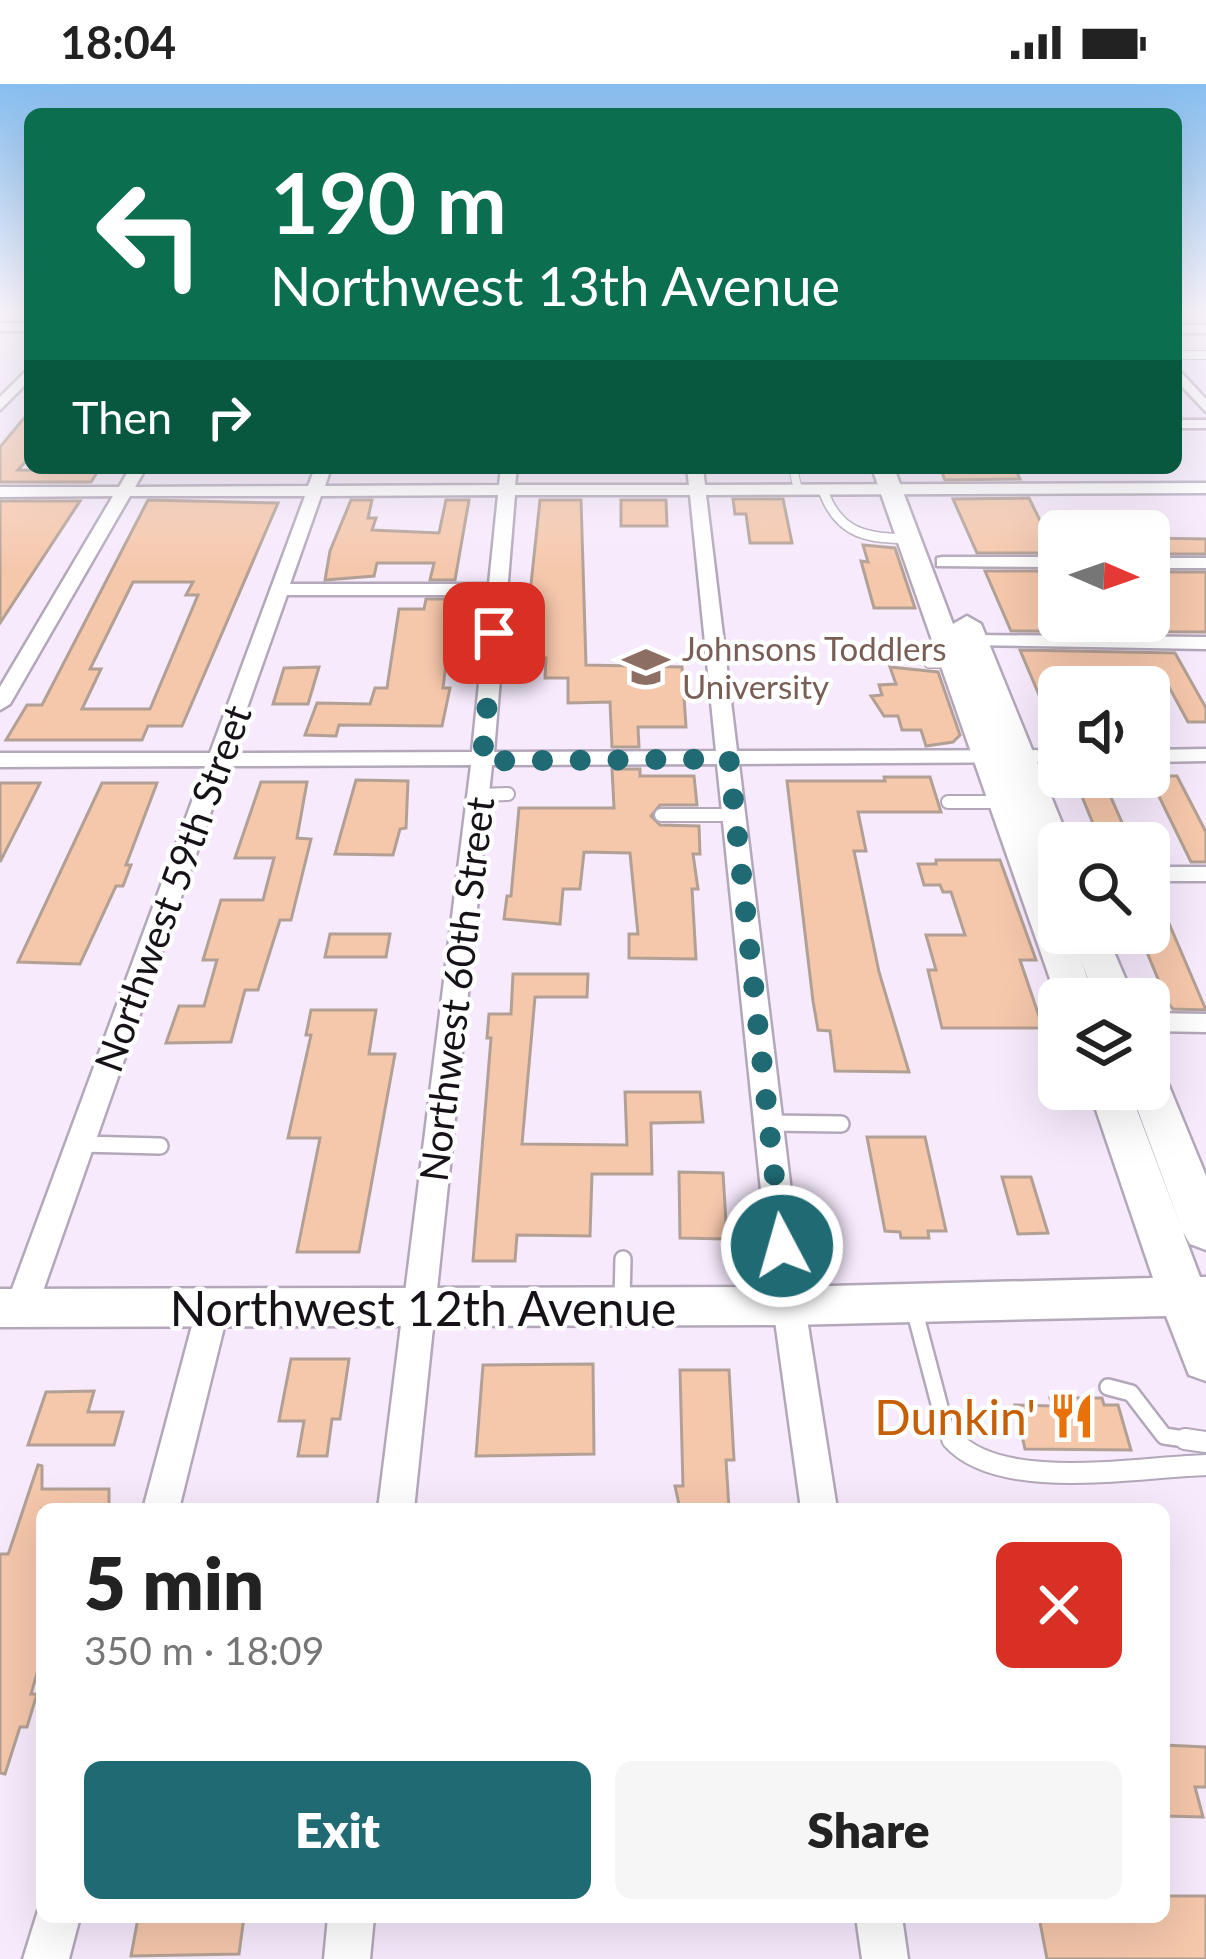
<!DOCTYPE html>
<meta charset="utf-8">
<style>
:root{--surface:#fff;--page:#f6f6f6;--text:#222;--muted:#767676;--accent:#206a74}
body{margin:0;font-family:Lato,sans-serif;background:var(--page);color:var(--text);height:100vh;display:flex;flex-direction:column;font-size:45px;white-space:nowrap}
*{box-sizing:border-box;margin:0}
p{font-size:39px;color:var(--muted)}
.icon{flex:none;width:66px;height:66px;fill:none;stroke:currentColor;stroke-width:2;stroke-linecap:round;stroke-linejoin:round}
.map{position:relative;flex:1;overflow:hidden}
.drawer{position:absolute;left:36px;top:1419px;width:1134px;height:420px;display:flex;flex-direction:column;background:var(--surface);border-radius:18px;box-shadow:0 12px 48px #0002}
.drawer>*{flex:none}
.banner{position:absolute;left:24px;top:24px;width:1158px;height:366px;border-radius:18px;box-shadow:0 12px 48px #0002;background:#0b6e4f;color:#fff;overflow:hidden}
.needle{width:78px;rotate:92deg}
.controls{position:absolute;left:1038px;top:426px;display:grid;gap:24px}
.controls a{display:grid;place-items:center;width:132px;height:132px;border-radius:18px;background:var(--surface);box-shadow:0 12px 48px #0002;font-size:60px}
.pin{position:absolute;display:grid;place-items:center;width:102px;height:102px;color:#fff;margin:-51px;border-radius:24px;box-shadow:0 6px 18px #0006}
.me{position:absolute;width:132px;margin:-66px;rotate:354deg;stroke-linejoin:round;filter:drop-shadow(0 0 9px #0008)}
.turn{display:flex;align-items:center;gap:42px;height:252px;padding:0 48px;font-size:54px}
.turn .icon{width:156px;height:156px;stroke-width:2.5}
.turn b{display:block;font-size:84px;line-height:102px}
.then{display:flex;align-items:center;height:114px;padding:0 48px;background:#0003;gap:24px;font-size:45px}
.round{display:grid;place-items:center;flex:none;width:126px;height:126px;border-radius:18px;background:var(--page)}
.overview{display:flex;align-items:center;justify-content:space-between;height:204px;padding:0 48px}
h1{font-size:72px;font-weight:800;line-height:90px}
.button{display:flex;gap:24px;margin-top:auto;padding:24px 48px}
.button a{flex:1;height:138px;border-radius:18px;background:var(--accent);color:#fff;font-size:48px;font-weight:800;line-height:138px;text-align:center}
.button a+a{background:var(--page);color:var(--text)}
.status{display:flex;justify-content:space-between;align-items:center;height:84px;padding:0 60px;background:var(--surface);direction:ltr}
.status svg{height:33px;fill:currentColor}
.map>svg:first-child{display:block}
.building{fill:#f5c7ab;stroke:#b3a095;stroke-width:3;fill-rule:evenodd}
.lines{fill:none;stroke-linecap:round;stroke-linejoin:round}
.lane-far4-casing{stroke:#b3a8b9;stroke-width:10}
.lane-far3-casing{stroke:#b3a8b9;stroke-width:12}
.lane-far2-casing{stroke:#b3a8b9;stroke-width:16}
.lane-far1-casing{stroke:#b3a8b9;stroke-width:20}
.lane-casing{stroke:#b3a8b9;stroke-width:24}
.street-casing{stroke:#b3a8b9;stroke-width:5}
.secondary-casing{stroke:#b3a8b9;stroke-width:5}
.lane-far4{stroke:#fff;stroke-width:8}
.lane-far3{stroke:#fff;stroke-width:9}
.lane-far2{stroke:#fff;stroke-width:12}
.lane-far1{stroke:#fff;stroke-width:15}
.lane{stroke:#fff;stroke-width:20}
.street{fill:#fff;fill-rule:evenodd}
.secondary{fill:#fff;fill-rule:evenodd}
.route{stroke:#206a74;stroke-width:21;stroke-dasharray:0 37.8}
.labels{text-anchor:middle;dominant-baseline:central;stroke-width:9;stroke-linejoin:round;paint-order:stroke}
.far-education-label{font-size:33px;fill:#785e54;stroke:#fff;text-anchor:start}
.street-label{font-size:39px;fill:#161218;stroke:#fff}
.near-street-label{font-size:48px;fill:#161218;stroke:#fff}
.near-food-label{font-size:48px;fill:#c56008;stroke:#fff;text-anchor:end}
</style>
<div class="status"><b>18:04</b><svg viewBox="0 0 49 12"><path d="M0 12V9h3v3zM5 12V6h3v6zM10 12V3h3v9zM15 12V0h3v12zM26 1h20v11H26zM47 4h2v5h-2z"/></svg></div>
<div class="map">
<svg width="1206" height="1875" viewBox="0 0 1206 1875">
<rect width="100%" height="100%" fill="#f6eafc"/>
<path class="building" d="M30 327V373L18 386 98 387 91 398H0V363Z
M940 384H1015L1020 395 945 396Z
M1029 414 1056 469H977L953 415Z
M733 415H783L792 459H750L746 430H735Z
M148 416 278 419 182 642H148L142 656H6L27 621H42ZM133 498H193L186 511H198L150 625H82L101 585H90Z
M351 416H372L368 434H376L372 446 439 449 446 416H469L455 496H430L434 479H377L374 492 325 496 330 467Z
M540 416H581L586 581 682 583 686 643H638L639 663H612L610 618 568 619V594H545L546 574H537L539 528H528Z
M621 416H666L667 442H621Z
M0 417H80L0 539Z
M1149 454 1206 455V470H1149Z
M863 461 895 464 915 524H874L861 477 868 478Z
M985 487H1059V537L1100 538H1149V488H1206V548L1011 547Z
M426 515H452L450 526H457L447 571 443 604H450L442 642 339 641 336 652 305 651 317 619 370 620 375 604H387L399 525H424Z
M1020 566 1175 569 1206 624V638H1188L1169 603H1059V658Z
M319 583 308 620H273L284 584Z
M890 583 938 588 960 651 953 658 926 662 921 646H902L898 632H884L871 612 882 611 879 601 896 600Z
M612 685H640V692H694L697 721H660L651 732 660 741 699 742 700 770H693L698 805H692L696 875 629 874V850H638L630 769 584 768 580 805H563L560 840 504 835 507 812H511L519 724H614Z
M1149 692H1177L1206 748V778H1191Z
M884 693H930L941 728H858L866 767H854L879 888 909 988 835 987 830 947 818 946 813 917 787 697H885Z
M1074 693H1102L1131 759H1101Z
M356 696 408 697 406 744 400 745 393 771 335 770Z
M261 698H307L297 754 311 755 291 836H280L258 906H245L231 958 166 959 179 922H204L217 876H203L221 816H263L274 774H235Z
M0 699H40L0 778Z
M102 699H157L126 781H131L123 802H116L80 880 18 878Z
M936 776H1000L1036 876H1020L1043 944H942L928 886H936L926 851H965L951 808H943L940 801H924L918 780H936Z
M1149 802H1153L1206 926 1173 925 1168 919 1139 849H1149Z
M330 850H390L386 873H325Z
M513 890H588L587 913H535L522 1060 627 1061 625 1008H700L703 1038 651 1039 652 1090H592L590 1152 517 1151 515 1177H473L491 954H487L489 930H511Z
M311 926H376L369 970H395L359 1168H297L320 1054H288L311 951H306Z
M867 1053H925L946 1147H928L929 1154H901L900 1148 885 1147Z
M679 1088 723 1089 727 1155 680 1154Z
M1002 1093H1031L1048 1149 1018 1150Z
M291 1275H349L340 1335H332L327 1372H298L304 1337H279Z
M593 1280 594 1370 476 1372 483 1281Z
M680 1286H729L734 1376H726L729 1425H680L675 1402H683Z
M94 1307 88 1328H123L114 1361H28L46 1308Z
M1050 1314H1102L1104 1321H1118L1131 1366 1025 1365 1015 1321 1052 1322Z
M38 1381 42 1382V1405H109V1425H42V1572L31 1610H37L27 1643H20L5 1690 0 1689V1470H8L10 1465Z
M1164 1661 1206 1663V1703H1195L1203 1733 1164 1732Z
M1164 1812H1206V1875H1047L1039 1833H1164Z
M244 1833 239 1870 131 1872 138 1834Z"/>
<g class="lines">
<g class="lane-far4-casing">
<path id="lane-far4" d="M1176 271H1206
M793 384 798 406
M823 406 825 412"/>
</g>
<g class="lane-far3-casing">
<path id="lane-far3" d="M824 409C840 451 868 454 909 455
M929 579H954"/>
</g>
<g class="lane-far2-casing">
<path id="lane-far2" d="M478 711 508 710
M948 718H1005
M661 731H735"/>
</g>
<g class="lane-far1-casing">
<path id="lane-far1" d="M769 1039 841 1040
M81 1060 160 1062
M622 1217 623 1175
M913 1221 946 1346 954 1358
M1108 1303 1131 1309 1164 1352 1206 1358"/>
</g>
<g class="lane-casing">
<path id="lane" d="M952 1355C1000 1409 1138 1383 1206 1381
M1185 1355 1206 1358"/>
</g>
<g class="street-casing">
<path id="street" d="M0 239H30V247H0Z
M1176 241H1206V249H1176Z
M30 283V296L0 326V313Z
M1176 283 1206 315V328L1176 296Z
M1176 336H1206V344H1176Z
M130 384H146L135 403 308 402 315 384H331L325 402 499 401 501 384H517L515 401H689L687 384H703L705 401 1206 399V409L706 411 737 667 1059 666V678L739 680 805 1222 837 1425H801L773 1222 717 680 492 681 414 1425H378L471 681 227 682 37 1224 33 1233 21 1237 9 1233 5 1224 205 682 0 683V669H210L305 412H130L10 620 0 626V603L113 412 0 413V403H119ZM498 411 489 500H290L321 412ZM515 411H690L716 667 494 668ZM287 511H488L472 668 231 669Z
M943 473H1059V483L937 482V474Z
M1149 474H1206V484H1149Z
M974 551 1206 553V565L967 561V553Z
M1206 665V677L1149 678V666Z
M1149 783H1206V797H1149Z
M1149 929 1206 930V948L1149 947Z
M213 1210 225 1214 229 1223 179 1425H143L197 1223 201 1214Z
M41 1817 42 1833H80L69 1875H23Z
M328 1833H374L370 1875H324Z
M856 1833H902L908 1875H862Z"/>
</g>
<g class="secondary-casing">
<path id="secondary" d="M872 384H894L953 540 967 532 981 540 1070 759H1059V785L1043 776 1059 819V849H1106L1134 915H1096L1080 874 1095 915H1057Z
M1149 988 1163 992 1169 1002 1206 1092V1166L1190 1160 1183 1148 1130 1005H1149Z
M1089 1005H1129L1200 1193H1206V1297L1189 1291 1166 1232 789 1241 0 1243V1205L789 1203 1153 1194Z"/>
</g>
<use href="#lane-far4" class="lane-far4"/>
<use href="#lane-far3" class="lane-far3"/>
<use href="#lane-far2" class="lane-far2"/>
<use href="#lane-far1" class="lane-far1"/>
<use href="#lane" class="lane"/>
<use href="#street" class="street"/>
<use href="#secondary" class="secondary"/>
</g>
<linearGradient id="sky" x2="0" y2="1"><stop stop-color="#87bef0"/><stop offset="0.46" stop-color="#fbf6fe"/><stop offset="1" stop-color="#fbf6fe" stop-opacity="0"/></linearGradient>
<rect width="1206" height="489" fill="url(#sky)"/>
<g class="lines">
<path class="route" d="M494 549 482 677 729 675 782 1162"/>
</g>
<defs>
<g id="school-bare" transform="scale(3.6)"><path d="M0-5L7-2L0 1L-7-2ZM-4 1L0 2.5L4 1V4Q0 6-4 4Z" fill="#8d6e63" stroke="#fff" stroke-width="2.5" paint-order="stroke"/></g>
<g id="restaurant-bare" transform="scale(3.6)"><path d="M-5-6h1v4h1v-4h1v4h1v-4h1v5L-1.5 .5V6h-2V.5L-5-1ZM5-6V6H3V1.5H1.5Q1.5-4 5-6Z" fill="#e8710a" stroke="#fff" stroke-width="2.5" paint-order="stroke"/></g>
</defs>
<g fill-rule="evenodd">
<use href="#school-bare" x="646" y="583"/>
<use href="#restaurant-bare" x="1072" y="1332"/>
</g>
<g class="labels">
<g class="far-education-label">
<text x="682" y="564">Johnsons Toddlers<tspan x="682" dy="38">University</tspan></text>
</g>
<g class="street-label">
<text transform="translate(172 804) rotate(-70)">Northwest 59th Street</text>
<text transform="translate(456 905) rotate(-83)">Northwest 60th Street</text>
</g>
<g class="near-street-label">
<text x="423" y="1223">Northwest 12th Avenue</text>
</g>
<g class="near-food-label">
<text x="1036" y="1332">Dunkin'</text>
</g>
</g>
</svg>
<div class="controls">
<a><svg class="needle" viewBox="-14 -14 28 28"><path d="M0-13l5 13h-10z" fill="#e53935"/><path d="M0 13l5-13h-10z" fill="#767676"/></svg></a>
<a><svg class="icon" aria-label="sound" viewBox="0 0 24 24"><path d="M4 9h4l5-4v14l-5-4H4zM17 9q2 3 0 6"/></svg></a>
<a><svg class="icon" aria-label="search" viewBox="0 0 24 24"><circle cx="10" cy="10" r="6"/><path d="M15 15l6 6"/></svg></a>
<a><svg class="icon" aria-label="layers" viewBox="0 0 24 24"><path d="M12 4l9 5-9 5-9-5zM3 14l9 5 9-5"/></svg></a>
</div>
<div class="pin" style="left:494px;top:549px;background:#d93025"><svg class="icon" aria-label="arrive" viewBox="0 0 24 24"><path d="M6 21V4h12l-3 4 3 4H6"/></svg></div>
<svg class="me" style="left:782px;top:1162px" viewBox="-20 -20 40 40"><circle r="17" fill="#206a74" stroke="#fff" stroke-width="3"/><path d="M0-11L8 9 0 5-8 9z" fill="#fff"/></svg>
<div class="banner">
<div class="turn"><svg class="icon" aria-label="left" viewBox="0 0 24 24"><path d="M17 20v-9H6M10 6l-5 5 5 5"/></svg><div><b>190 m</b>Northwest 13th Avenue</div></div>
<div class="then">Then<svg class="icon" aria-label="right" viewBox="0 0 24 24"><path d="M7 20v-9h11M14 6l5 5-5 5"/></svg></div>
</div>
<section class="drawer">
<div class="overview"><div><h1>5 min</h1><p>350 m · 18:09</p></div><a class="round" style="background:#d93025;color:#fff"><svg class="icon" aria-label="close" viewBox="0 0 24 24"><path d="M6 6l12 12M18 6L6 18"/></svg></a></div>
<div class="button"><a>Exit</a><a>Share</a></div>
</section>
</div>
